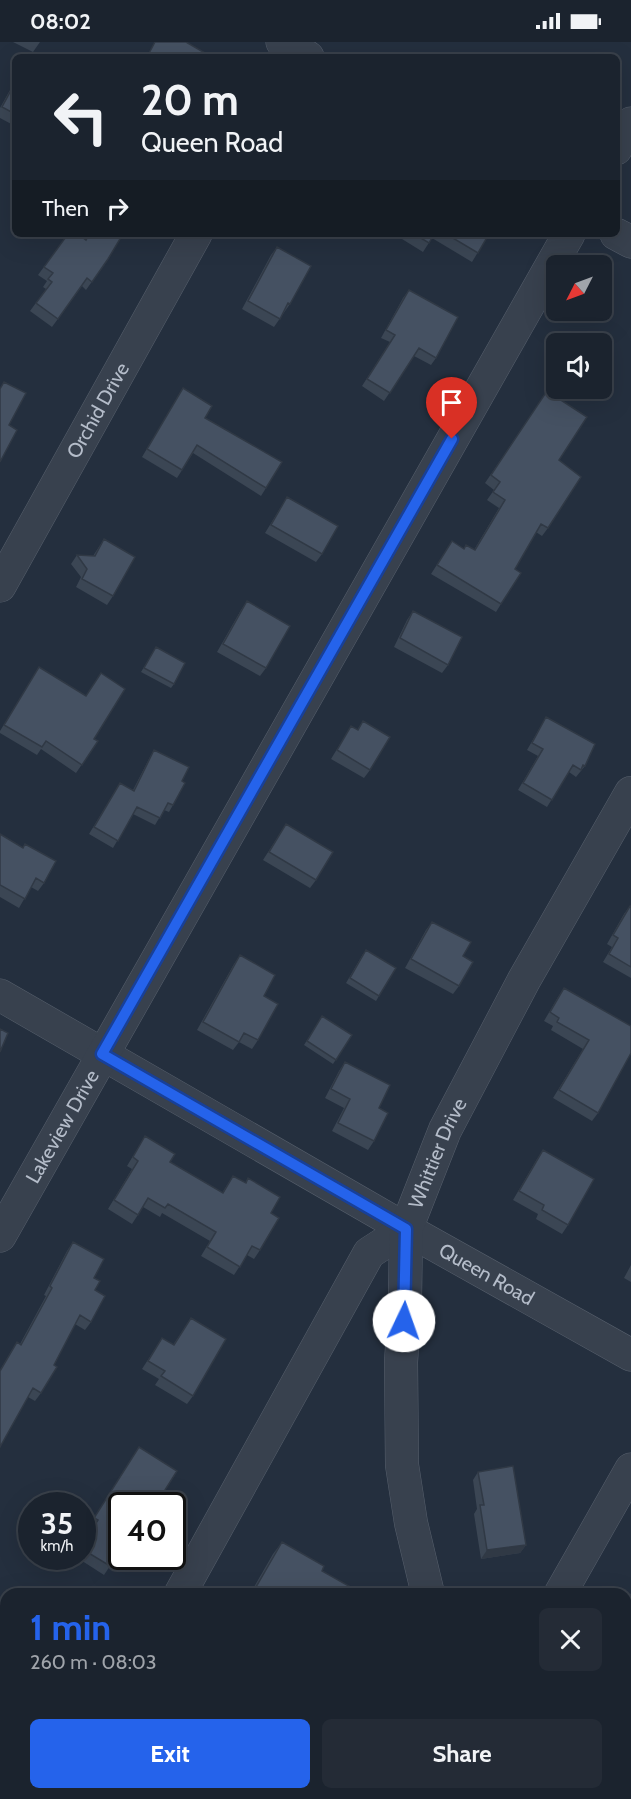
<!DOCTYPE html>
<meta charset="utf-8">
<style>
:root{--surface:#1b232e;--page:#242b36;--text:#f1f3f6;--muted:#a0a4aa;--line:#39404a;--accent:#2563eb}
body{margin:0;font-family:Cabin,sans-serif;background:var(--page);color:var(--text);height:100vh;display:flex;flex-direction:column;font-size:22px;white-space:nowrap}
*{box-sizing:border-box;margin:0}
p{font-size:20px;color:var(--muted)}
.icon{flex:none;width:33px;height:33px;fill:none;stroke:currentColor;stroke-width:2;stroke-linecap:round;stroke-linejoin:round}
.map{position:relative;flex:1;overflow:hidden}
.drawer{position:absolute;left:0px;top:1546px;width:632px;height:212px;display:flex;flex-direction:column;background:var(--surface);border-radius:18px 18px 0 0;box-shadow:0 6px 24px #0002,0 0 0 2px var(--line)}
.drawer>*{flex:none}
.hud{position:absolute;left:12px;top:12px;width:608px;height:183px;border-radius:9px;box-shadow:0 6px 24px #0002,0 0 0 2px var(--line);background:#1b232e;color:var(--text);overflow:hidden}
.needle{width:39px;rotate:228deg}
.buttons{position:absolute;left:546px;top:213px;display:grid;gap:12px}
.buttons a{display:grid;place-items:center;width:66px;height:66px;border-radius:9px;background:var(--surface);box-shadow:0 6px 24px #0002,0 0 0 2px var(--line);font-size:30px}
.speed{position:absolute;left:18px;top:1450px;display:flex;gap:12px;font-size:30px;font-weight:700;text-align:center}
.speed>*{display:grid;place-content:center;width:78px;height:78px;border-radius:50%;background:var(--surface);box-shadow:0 6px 24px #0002,0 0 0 2px var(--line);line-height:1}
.speed small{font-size:15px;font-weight:400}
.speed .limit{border:3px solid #111;border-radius:9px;background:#fff;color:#111}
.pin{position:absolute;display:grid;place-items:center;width:51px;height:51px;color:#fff;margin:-62px -26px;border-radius:50% 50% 50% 0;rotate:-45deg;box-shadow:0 0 6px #0007}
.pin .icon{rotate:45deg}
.me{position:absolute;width:66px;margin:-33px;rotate:3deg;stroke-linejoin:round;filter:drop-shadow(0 0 4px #0008)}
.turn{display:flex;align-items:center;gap:21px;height:126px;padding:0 30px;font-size:27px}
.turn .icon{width:78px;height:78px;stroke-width:2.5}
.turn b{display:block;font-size:42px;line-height:51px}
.then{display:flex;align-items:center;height:57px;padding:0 30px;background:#0003;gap:12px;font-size:22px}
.round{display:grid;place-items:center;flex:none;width:63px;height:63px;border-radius:9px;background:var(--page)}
.headline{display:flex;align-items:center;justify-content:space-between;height:102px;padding:0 30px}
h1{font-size:36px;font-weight:800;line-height:45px;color:var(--accent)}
.cta{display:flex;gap:12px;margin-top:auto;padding:12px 30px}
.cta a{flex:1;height:69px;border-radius:9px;background:var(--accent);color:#fff;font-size:24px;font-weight:800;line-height:69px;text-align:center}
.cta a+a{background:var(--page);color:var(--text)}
.status{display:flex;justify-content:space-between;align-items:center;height:42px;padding:0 30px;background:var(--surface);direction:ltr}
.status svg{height:16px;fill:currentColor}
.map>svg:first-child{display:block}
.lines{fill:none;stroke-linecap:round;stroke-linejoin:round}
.minor-casing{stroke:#565f6c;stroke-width:33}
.tertiary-casing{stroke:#565f6c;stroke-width:34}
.minor{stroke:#38414e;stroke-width:32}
.tertiary{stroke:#38414e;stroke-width:33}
.wall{fill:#3b4654}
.shaded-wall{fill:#303945}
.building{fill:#455162;stroke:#303945;stroke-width:1.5}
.route-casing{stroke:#184099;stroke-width:15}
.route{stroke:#2563eb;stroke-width:10}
.labels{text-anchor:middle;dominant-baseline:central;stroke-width:6;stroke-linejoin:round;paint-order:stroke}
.street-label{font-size:20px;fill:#b4bcc9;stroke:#1d2633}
</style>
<div class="status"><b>08:02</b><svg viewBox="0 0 49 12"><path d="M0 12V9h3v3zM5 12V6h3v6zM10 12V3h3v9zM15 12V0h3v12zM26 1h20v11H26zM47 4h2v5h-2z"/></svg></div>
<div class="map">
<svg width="631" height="1757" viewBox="0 0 631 1757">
<rect width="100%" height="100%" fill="#242f3e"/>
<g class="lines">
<g class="minor-casing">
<g id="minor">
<path d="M282 0 308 15"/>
<path d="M616 107 631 81"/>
<path d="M616 192 631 200"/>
<path id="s1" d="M0 544 196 192"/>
<path id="s2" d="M0 953 406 1187 631 1313"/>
<path id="s3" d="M0 1194 569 192"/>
<path d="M180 1552 369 1211 406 1187"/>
<path d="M560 1552 631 1427"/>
<path d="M66 1757 69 1752"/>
<path d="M446 1757 449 1752"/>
</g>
</g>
<g class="tertiary-casing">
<g id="tertiary">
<path id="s4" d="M428 1552 411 1481 402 1423 401 1320 405 1259 406 1187 445 1088 524 938 631 751"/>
<path d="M497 1752 499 1757"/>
</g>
</g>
<use href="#minor" class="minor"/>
<use href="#tertiary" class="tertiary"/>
</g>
<path class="wall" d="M13 0H40L33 10Z
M15 39V84L0 76V66Z
M68 192 85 197 88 192H123L108 217 86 248 82 244 52 285 30 269 46 247 43 245 47 239 38 233Z
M405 192H489L472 220 432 196 423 210 402 197Z
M277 205 290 262 274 285 242 267 271 213Z
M409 248 436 316 431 323 414 314 384 359 362 344 390 300 381 296 403 256Z
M183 346 205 376 266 446 261 454 193 411 177 436 142 415Z
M547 349 559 418 548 486 542 494 536 490 515 527 501 562 496 570 431 532 452 499 463 506 474 508 499 466 487 458 494 448 485 441Z
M287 455 322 512 316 520 265 491Z
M104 497 113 554 107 563 76 545 81 535 71 522 77 513 93 514Z
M247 559 266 626 260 634 217 610 241 568Z
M413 569 448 623 442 631 394 605 407 578Z
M156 605 174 642 171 646 141 630Z
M39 625 86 654 101 631 94 697 98 699 76 731 41 707 37 713 0 691V689Z
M546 675 585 724 576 735 569 730 547 765 518 748 538 714 527 708Z
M363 679 370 728 364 736 331 717 351 684 357 688Z
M154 708 182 739 173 763 169 770 164 768 155 783 133 772 113 806 89 792 120 741 133 748 150 715Z
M286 782 316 838 310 846 263 818Z
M0 792 44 841 38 849 31 845 19 866 0 855Z
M630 864H631V936L603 920 612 905 607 902 624 872Z
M432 880 463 914 459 944 453 952 405 926 426 888Z
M363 912 379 954 376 959 346 941Z
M240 913 264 954 258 998 252 1007 239 1000 233 1008 197 988 234 922Z
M564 946 631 984 598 1071 592 1079 553 1056 583 1007 551 988 553 984 544 979 558 955Z
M322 974 352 993 333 1022 304 1003Z
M345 1020 374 1099 368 1108 332 1089 344 1066 325 1056 339 1029Z
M145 1094 170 1120 222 1151 233 1134 245 1141 248 1136 271 1171 260 1208 254 1217 247 1213 234 1233 201 1214 210 1199 162 1171 160 1175 143 1165 132 1182 108 1167 132 1127 127 1124Z
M543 1108 568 1183 562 1192 536 1177 538 1172 513 1158 537 1117Z
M73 1200 94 1236 95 1248 91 1280 85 1288 75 1282 54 1323 41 1351 35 1359 28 1355 0 1405V1328L17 1300 20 1302 46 1254 44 1253 67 1209Z
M631 1223V1240L624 1236Z
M191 1276 193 1354 187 1362 155 1343 159 1337 142 1327 162 1296 173 1303Z
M139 1405 122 1464 110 1524 104 1533 76 1515H82V1503L92 1487 88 1485Z
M478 1430 526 1503 520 1511 481 1517 474 1472 477 1467 473 1438Z
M282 1500 322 1529 363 1552H250L273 1512Z
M631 1551V1595L626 1592V1561Z
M6 1620V1710L0 1707V1629Z
M162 1752H210L207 1757H159Z"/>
<path class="shaded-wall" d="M526 1503 520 1511 481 1517 487 1508Z"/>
<path class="building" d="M155 0H186L212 15H147Z
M15 41V72L2 65Z
M68 192H78L86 198 89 192H123L108 217 92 240 87 236 58 277 36 261 52 240 48 237 53 231 44 225Z
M414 192H434L429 201Z
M446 192H489L478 211Z
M277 205 311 224 290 262 288 261 280 277 248 259Z
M409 248 458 275 436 316 419 306 390 351 367 337 395 293 386 288Z
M4 340 26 351 9 383 17 388 0 420V347Z
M183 346 212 364 205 376 282 420 266 446 197 403 182 428 147 407Z
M547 349 587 375 559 418 581 435 548 486 541 482 515 527 521 531 501 562 437 523 452 499 464 507 466 503 475 508 505 458 493 450 500 440 491 433Z
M287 455 338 484 322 512 271 483Z
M104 497 135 515 113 554 82 537 87 527 77 513 95 514Z
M247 559 290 584 266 626 223 602Z
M413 569 462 595 448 623 400 596Z
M156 605 185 621 174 642 144 626Z
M39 625 86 654 101 631 125 647 94 697 98 699 82 723 46 699 42 705 4 683Z
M546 675 595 702 585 724 583 723 581 728 573 723 552 758 523 741 543 707 532 701Z
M363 679 390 695 370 728 337 708 351 684 358 688Z
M154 708 189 725 182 739 185 741 173 763 168 761 160 776 137 765 118 799 94 785 120 741 134 749Z
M286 782 333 810 316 838 269 810Z
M0 792 23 806 25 802 56 819 44 841 36 836 25 857 0 843Z
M630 864H631V925L609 912 618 896 613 893Z
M432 880 471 900 463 914 473 920 459 944 411 917Z
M366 908 396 926 379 954 350 936Z
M240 913 275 933 264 954 278 962 258 998 244 991 239 1000 203 980Z
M564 946 631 984V1011L598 1071 559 1048 589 998 557 980 559 976 550 970Z
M322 974 352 993 336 1018 307 999Z
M0 987 8 991 0 1010Z
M345 1020 390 1043 379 1066 388 1071 374 1099 338 1081 350 1057 331 1047Z
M145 1094 175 1112 170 1120 223 1151 233 1134 246 1141 248 1136 280 1155 271 1171 279 1176 260 1208 252 1204 240 1225 207 1205 216 1190 168 1162 165 1166 148 1156 138 1173 114 1158 138 1119 133 1115Z
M543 1108 594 1137 568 1183 542 1168 544 1163 519 1149Z
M73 1200 104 1217 94 1236 100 1239 95 1248 105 1254 91 1280 80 1273 54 1323 57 1325 41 1351 33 1346 0 1405V1329L17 1300 21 1303 52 1246 50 1244Z
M191 1276 226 1297 193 1354 161 1334 165 1329 148 1319 162 1296 174 1303Z
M139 1405 177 1429 155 1464H122V1506L110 1524 82 1507V1503L98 1478 94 1476Z
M513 1424 526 1503 487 1508 480 1463H484L478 1430Z
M282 1500 324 1524 322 1529 363 1552H252Z
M631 1553V1583L626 1581V1563Z
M6 1621V1698L0 1695V1656L3 1651 0 1649V1630Z
M626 1694 631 1697V1727L626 1737Z
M171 1752H210L207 1757H179Z"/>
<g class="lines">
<g class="route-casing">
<path id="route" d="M404 1279 406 1187 102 1012 452 397"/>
</g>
<use href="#route" class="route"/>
</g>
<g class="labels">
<g class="street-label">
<text stroke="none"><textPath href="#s1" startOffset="201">Orchid Drive</textPath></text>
<text stroke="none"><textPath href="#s3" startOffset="126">Lakeview Drive</textPath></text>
<text stroke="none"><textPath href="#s4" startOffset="450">Whittier Drive</textPath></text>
<text stroke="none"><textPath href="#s2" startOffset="561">Queen Road</textPath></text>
</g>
</g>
</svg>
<div class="buttons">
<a><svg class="needle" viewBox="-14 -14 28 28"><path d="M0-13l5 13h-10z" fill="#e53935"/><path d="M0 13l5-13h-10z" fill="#a0a4aa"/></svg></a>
<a><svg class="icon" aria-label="sound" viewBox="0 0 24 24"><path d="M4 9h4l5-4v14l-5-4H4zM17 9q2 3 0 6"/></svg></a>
</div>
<div class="speed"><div>35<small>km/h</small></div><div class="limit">40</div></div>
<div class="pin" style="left:452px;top:397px;background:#d93025"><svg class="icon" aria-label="arrive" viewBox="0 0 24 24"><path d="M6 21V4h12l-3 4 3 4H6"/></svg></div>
<svg class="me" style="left:404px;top:1279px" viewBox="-20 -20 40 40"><circle r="19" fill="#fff"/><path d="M0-13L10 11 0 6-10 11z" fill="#2563eb"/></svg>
<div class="hud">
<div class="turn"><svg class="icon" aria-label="left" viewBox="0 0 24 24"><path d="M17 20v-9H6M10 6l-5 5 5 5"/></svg><div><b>20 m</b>Queen Road</div></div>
<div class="then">Then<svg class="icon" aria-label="right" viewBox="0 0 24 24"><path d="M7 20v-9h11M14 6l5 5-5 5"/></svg></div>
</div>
<section class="drawer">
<div class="headline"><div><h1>1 min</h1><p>260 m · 08:03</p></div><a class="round"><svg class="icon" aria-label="close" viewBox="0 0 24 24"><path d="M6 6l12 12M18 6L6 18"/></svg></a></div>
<div class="cta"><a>Exit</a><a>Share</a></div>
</section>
</div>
